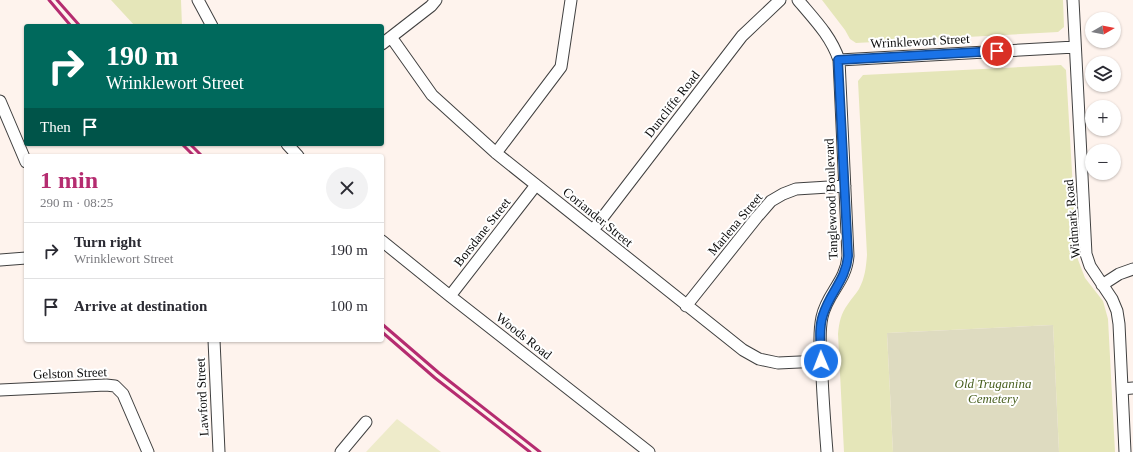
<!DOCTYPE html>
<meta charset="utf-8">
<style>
:root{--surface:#fff;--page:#f2f2f3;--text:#2b2b33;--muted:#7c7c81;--line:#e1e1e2;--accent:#b52c70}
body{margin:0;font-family:"Times New Roman",serif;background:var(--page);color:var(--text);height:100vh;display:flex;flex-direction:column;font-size:15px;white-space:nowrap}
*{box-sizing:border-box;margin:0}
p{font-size:13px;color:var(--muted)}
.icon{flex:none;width:22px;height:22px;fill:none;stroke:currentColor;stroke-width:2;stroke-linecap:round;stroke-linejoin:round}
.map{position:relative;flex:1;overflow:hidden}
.side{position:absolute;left:24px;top:154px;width:360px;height:188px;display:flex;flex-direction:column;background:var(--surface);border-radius:4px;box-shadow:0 1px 3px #0004}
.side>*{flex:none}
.banner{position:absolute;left:24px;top:24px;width:360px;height:122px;border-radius:4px;box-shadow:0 1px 3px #0004;background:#00695c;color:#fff;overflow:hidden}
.needle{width:26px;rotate:81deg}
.controls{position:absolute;left:1085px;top:12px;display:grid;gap:8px}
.controls a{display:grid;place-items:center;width:36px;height:36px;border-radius:50%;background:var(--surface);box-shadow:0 1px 3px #0004;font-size:20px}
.pin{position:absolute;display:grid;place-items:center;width:34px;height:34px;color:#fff;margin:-17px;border:2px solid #fff;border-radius:50%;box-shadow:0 1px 4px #0007}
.me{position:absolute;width:44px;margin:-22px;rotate:359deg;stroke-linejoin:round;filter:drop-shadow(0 0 3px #0008)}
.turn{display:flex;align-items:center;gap:14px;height:84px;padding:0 16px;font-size:18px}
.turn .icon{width:52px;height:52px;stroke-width:2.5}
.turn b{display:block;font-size:28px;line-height:34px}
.then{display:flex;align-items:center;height:38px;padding:0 16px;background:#0003;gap:8px;font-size:15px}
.round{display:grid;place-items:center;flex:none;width:42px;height:42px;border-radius:21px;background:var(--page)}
.overview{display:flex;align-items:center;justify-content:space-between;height:68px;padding:0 16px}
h1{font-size:24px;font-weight:700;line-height:30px;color:var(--accent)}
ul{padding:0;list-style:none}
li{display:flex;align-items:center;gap:12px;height:56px;padding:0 16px;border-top:1px solid var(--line)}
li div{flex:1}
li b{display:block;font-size:15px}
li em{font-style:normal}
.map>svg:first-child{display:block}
.green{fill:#e5e6b9}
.cemetery{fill:#dedbc0}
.pitch{fill:#eeebca}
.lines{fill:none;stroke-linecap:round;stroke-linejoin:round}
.minor-casing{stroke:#404040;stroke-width:13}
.minor{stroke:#fff;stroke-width:11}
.rail{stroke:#b52c70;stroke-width:3}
.route-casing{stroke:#114b97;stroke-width:10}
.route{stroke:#1a73e8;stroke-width:7}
.labels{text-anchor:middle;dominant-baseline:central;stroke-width:4;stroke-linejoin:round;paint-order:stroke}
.street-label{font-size:13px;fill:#0d0d0d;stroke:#fff}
.park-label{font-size:13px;font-style:italic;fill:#4a6121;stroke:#fff}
</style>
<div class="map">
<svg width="1133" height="452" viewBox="0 0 1133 452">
<rect width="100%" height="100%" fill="#fef3ed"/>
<path class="green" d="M111 0H181L182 26H135Z
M822 0H1063L1064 27 1058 32 856 43 850 39 845 30Z
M1061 65 1066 70 1077 257 1085 278 1103 301 1108 319 1115 452H1059L1053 325 887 333 893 452H844L838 334C839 323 841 313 848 304 851 299 856 294 859 289 865 278 866 267 867 255L858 81 863 75Z"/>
<path class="cemetery" d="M1053 325 1059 452H893L887 333Z"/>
<path class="pitch" d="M397 419 441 452H366Z"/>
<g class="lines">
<g class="minor-casing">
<path id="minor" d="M198 0 212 26
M798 0C814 19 831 36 839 60L848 256C846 282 827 293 822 317 818 336 821 357 822 375 823 401 825 426 827 452
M1073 0 1086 254 1090 266 1112 299 1117 311 1119 324 1125 452
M391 37 432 95 496 153 743 350 759 359 778 363 821 361
M382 44 431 6 436 0
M839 60 1075 47
M0 101 26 162
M287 144 298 156
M496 153 561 67 571 0
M593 230 742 36 780 0
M382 241 450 296 649 452
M0 260 26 258
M1102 285 1119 274 1133 269
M450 296 536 185
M686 306 757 217 771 201 783 194 796 189 845 186
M214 340 219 452
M1122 389 1133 388
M0 390 106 385 115 386 123 394 148 452
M341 452 366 422"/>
</g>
<use href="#minor" class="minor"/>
<path class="rail" d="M49 0 71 26
M57 0 80 26
M182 144 194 156
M190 144 202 156
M382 324 439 373 540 452
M382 332 435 378 530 452"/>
</g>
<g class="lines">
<g class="route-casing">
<path id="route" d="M821 361C821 346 818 329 823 315 830 292 846 280 848 256L838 60 997 51"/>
</g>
<use href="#route" class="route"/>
</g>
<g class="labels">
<g class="street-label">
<text transform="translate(920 41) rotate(-3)">Wrinklewort Street</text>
<text transform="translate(672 104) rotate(-52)">Duncliffe Road</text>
<text transform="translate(831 199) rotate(-92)">Tanglewood Boulevard</text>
<text transform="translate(598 217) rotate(39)">Coriander Street</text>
<text transform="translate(1072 219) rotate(-95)">Widmark Road</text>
<text transform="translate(735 224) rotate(-50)">Marlena Street</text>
<text transform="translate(482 232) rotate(-52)">Borsdane Street</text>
<text transform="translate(524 336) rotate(38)">Woods Road</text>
<text transform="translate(70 373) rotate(-2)">Gelston Street</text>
<text transform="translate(202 397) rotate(-93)">Lawford Street</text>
</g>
<g class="park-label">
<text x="993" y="383">Old Truganina<tspan x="993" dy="15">Cemetery</tspan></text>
</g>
</g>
</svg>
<div class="controls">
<a><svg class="needle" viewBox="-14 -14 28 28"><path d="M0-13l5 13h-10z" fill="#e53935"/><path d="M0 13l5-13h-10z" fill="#7c7c81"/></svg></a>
<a><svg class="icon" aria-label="layers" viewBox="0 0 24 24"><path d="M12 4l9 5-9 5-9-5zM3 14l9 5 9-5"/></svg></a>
<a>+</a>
<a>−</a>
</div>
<div class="pin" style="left:997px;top:51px;background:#d93025"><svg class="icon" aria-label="arrive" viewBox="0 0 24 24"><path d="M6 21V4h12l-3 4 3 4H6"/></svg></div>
<svg class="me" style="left:821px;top:361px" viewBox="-20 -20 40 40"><circle r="17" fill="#1a73e8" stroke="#fff" stroke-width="3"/><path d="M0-11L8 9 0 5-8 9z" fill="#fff"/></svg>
<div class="banner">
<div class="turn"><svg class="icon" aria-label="right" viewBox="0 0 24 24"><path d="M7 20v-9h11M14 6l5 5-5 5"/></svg><div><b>190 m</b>Wrinklewort Street</div></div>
<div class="then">Then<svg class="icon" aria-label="arrive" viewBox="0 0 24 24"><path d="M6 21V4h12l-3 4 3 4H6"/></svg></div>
</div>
<section class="side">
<div class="overview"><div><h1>1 min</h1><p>290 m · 08:25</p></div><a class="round"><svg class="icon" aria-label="close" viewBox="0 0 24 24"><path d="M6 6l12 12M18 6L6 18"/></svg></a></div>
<ul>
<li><svg class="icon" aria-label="right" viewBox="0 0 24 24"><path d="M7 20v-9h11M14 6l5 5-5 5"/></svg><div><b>Turn right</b><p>Wrinklewort Street</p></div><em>190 m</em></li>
<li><svg class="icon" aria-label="arrive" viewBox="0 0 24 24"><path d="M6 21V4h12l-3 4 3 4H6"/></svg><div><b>Arrive at destination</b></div><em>100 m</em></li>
</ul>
</section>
</div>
